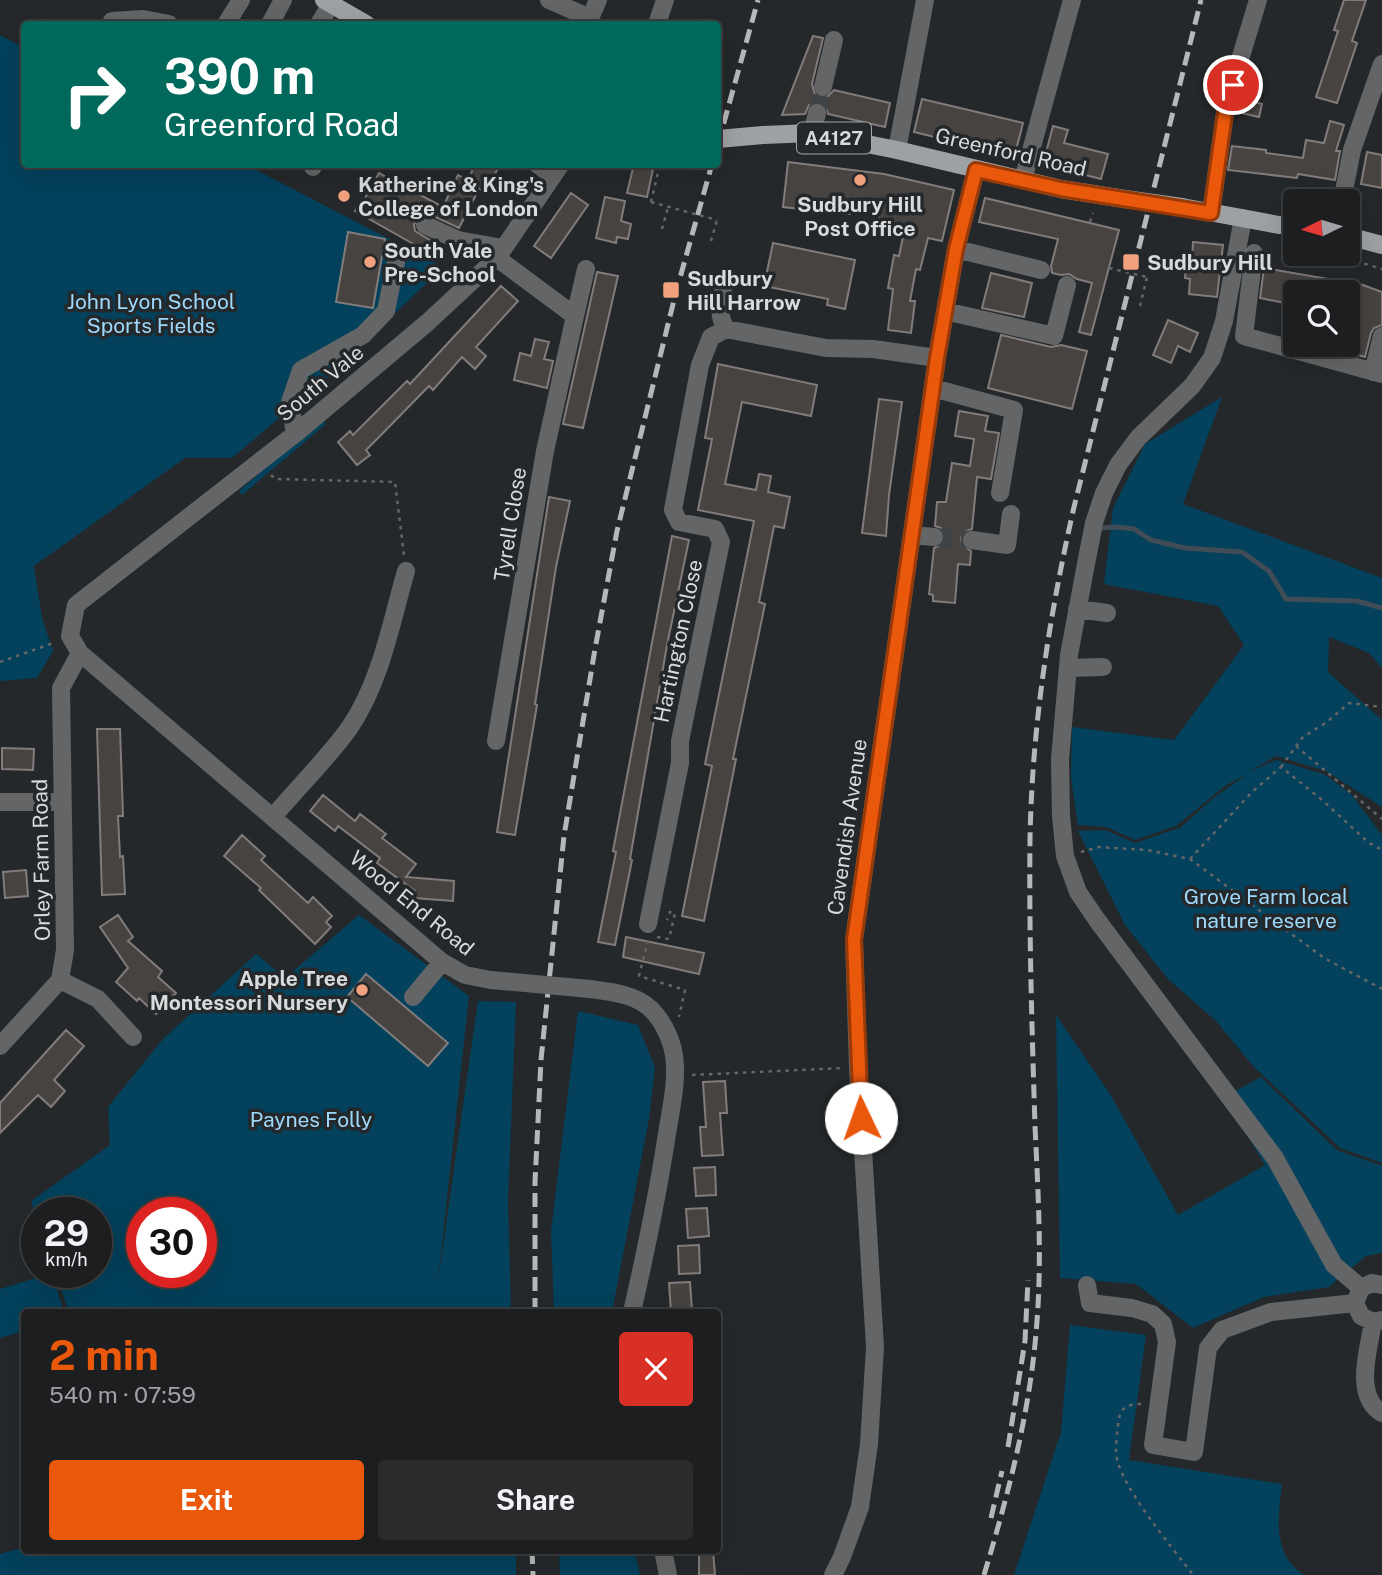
<!DOCTYPE html>
<meta charset="utf-8">
<style>
:root{--surface:#1c1e20;--page:#292b2d;--text:#f1f3f6;--muted:#a0a2a5;--line:#3a3c3e;--accent:#ea580c}
body{margin:0;font-family:"Public Sans",sans-serif;background:var(--page);color:var(--text);height:100vh;display:flex;flex-direction:column;font-size:26px;white-space:nowrap}
*{box-sizing:border-box;margin:0}
p{font-size:23px;color:var(--muted)}
.icon{flex:none;width:38px;height:38px;fill:none;stroke:currentColor;stroke-width:2;stroke-linecap:round;stroke-linejoin:round}
.map{position:relative;flex:1;overflow:hidden}
.drawer{position:absolute;left:21px;top:1309px;width:700px;height:245px;display:flex;flex-direction:column;background:var(--surface);border-radius:7px;box-shadow:0 7px 28px #0002,0 0 0 2px var(--line)}
.drawer>*{flex:none}
.banner{position:absolute;left:21px;top:21px;width:700px;height:147px;border-radius:7px;box-shadow:0 7px 28px #0002,0 0 0 2px var(--line);background:#00695c;color:#fff;overflow:hidden}
.needle{width:46px;rotate:265deg}
.controls{position:absolute;left:1283px;top:189px;display:grid;gap:14px}
.controls a{display:grid;place-items:center;width:77px;height:77px;border-radius:7px;background:var(--surface);box-shadow:0 7px 28px #0002,0 0 0 2px var(--line);font-size:35px}
.speed{position:absolute;left:21px;top:1197px;display:flex;gap:14px;font-size:35px;font-weight:700;text-align:center}
.speed>*{display:grid;place-content:center;width:91px;height:91px;border-radius:50%;background:var(--surface);box-shadow:0 7px 28px #0002,0 0 0 2px var(--line);line-height:1}
.speed small{font-size:18px;font-weight:400}
.speed .limit{border:10px solid #d22;background:#fff;color:#111}
.pin{position:absolute;display:grid;place-items:center;width:60px;height:60px;color:#fff;margin:-30px;border:4px solid #fff;border-radius:50%;box-shadow:0 2px 7px #0007}
.me{position:absolute;width:77px;margin:-38px;rotate:357deg;stroke-linejoin:round;filter:drop-shadow(0 0 5px #0008)}
.turn{display:flex;align-items:center;gap:24px;height:147px;padding:0 28px;font-size:32px}
.turn .icon{width:91px;height:91px;stroke-width:2.5}
.turn b{display:block;font-size:49px;line-height:60px}
.round{display:grid;place-items:center;flex:none;width:74px;height:74px;border-radius:7px;background:var(--page)}
.overview{display:flex;align-items:center;justify-content:space-between;height:119px;padding:0 28px}
h1{font-size:42px;font-weight:700;line-height:52px;color:var(--accent)}
.cta{display:flex;gap:14px;margin-top:auto;padding:14px 28px}
.cta a{flex:1;height:80px;border-radius:7px;background:var(--accent);color:#fff;font-size:28px;font-weight:700;line-height:80px;text-align:center}
.cta a+a{background:var(--page);color:var(--text)}
.map>svg:first-child{display:block}
.green{fill:#03415c;fill-rule:evenodd}
.lines{fill:none;stroke-linecap:round;stroke-linejoin:round}
.stream{stroke:#414d56;stroke-width:5}
.building{fill:#474341;stroke:#817c7b;stroke-width:2}
.minor-tunnel{stroke:#404345;stroke-width:18;stroke-dasharray:18 9;stroke-linecap:butt}
.path{stroke:#646668;stroke-width:2.5;stroke-dasharray:3.5 5;stroke-linecap:butt}
.minor{stroke:#636566;stroke-width:18}
.major{stroke:#9ea1a4;stroke-width:18}
.rail{stroke:#b5b7b9;stroke-width:5;stroke-dasharray:14 7;stroke-linecap:butt}
.path-bridge{stroke:#646668;stroke-width:2.5;stroke-dasharray:3.5 5;stroke-linecap:butt}
.minor-bridge{stroke:#636566;stroke-width:18}
.major-bridge{stroke:#9ea1a4;stroke-width:18}
.route-casing{stroke:#983908;stroke-width:18}
.route{stroke:#ea580c;stroke-width:12}
.poi-dot{fill:#f2a17e;stroke:#25282a;stroke-width:2.5}
.labels{text-anchor:middle;dominant-baseline:central;stroke-width:7;stroke-linejoin:round;paint-order:stroke}
.shield{fill:#25282a;stroke:#a2a5a7;stroke-width:2}
.shield-label{font-size:19px;font-weight:bold;fill:#d8dadc}
.street-label{font-size:21px;fill:#d8dadc;stroke:#25282a}
.poi-label{font-size:21px;font-weight:bold;fill:#d8dadc;stroke:#25282a;text-anchor:start}
.park-label{font-size:21px;fill:#9dd8fa;stroke:#25282a}
</style>
<div class="map">
<svg width="1382" height="1575" viewBox="0 0 1382 1575">
<rect width="100%" height="100%" fill="#25282a"/>
<path class="green" d="M0 35 24 48V164L247 165 443 267 344 363 232 458H185L34 566 42 618 53 651 37 678 0 681Z
M1222 397 1183 504 1382 578V668L1369 653 1329 637 1328 672 1382 720V807L1326 771 1276 756 1248 772 1276 760 1324 774 1351 794 1382 835V1163L1340 1148 1253 1066 1216 1021 1168 979 1125 925 1078 831 1105 830 1135 843 1181 827 1212 799 1247 774 1225 786 1176 826 1135 840 1106 827 1078 825 1071 777 1072 727 1174 740 1244 645 1218 606 1104 584 1113 508 1145 444Z
M321 420 326 424 242 495 239 491Z
M359 915 469 996 438 1281 478 1001 516 1002 508 1200 511 1312H69L55 1272H96V1213H37V1219L31 1201 110 1145 108 1107 163 1039 256 954 285 978ZM142 1213H201V1272H142Z
M578 1011 638 1025 655 1068 649 1119 612 1312H554L551 1231Z
M1056 1015 1110 1094 1178 1215 1265 1165 1224 1097 1261 1077 1337 1150 1382 1166V1253L1366 1256 1329 1287 1264 1297 1193 1328 1136 1284 1060 1278Z
M52 1273 64 1312H24V1331L0 1338V1289Z
M1070 1325 1146 1335 1129 1460 1282 1484C1278 1517 1272 1555 1304 1575H1014L1061 1432Z
M24 1547V1550L516 1551V1575H0V1554Z
M559 1551H635L640 1575H560Z"/>
<g class="lines">
<path class="stream" d="M1102 528 1116 527 1134 529 1151 540 1185 548 1242 552 1269 571 1286 599 1357 601 1382 608"/>
</g>
<path class="building" d="M1344 0H1366L1352 41 1357 43 1337 103 1316 97 1338 31 1334 30Z
M813 36 823 38 812 84 815 95 826 98 834 90 890 103 885 127 828 114 825 105 819 102 809 105 805 114 782 115Z
M922 99 1023 123 1015 154 1009 155 914 132Z
M1240 99 1262 104 1259 117 1237 112Z
M1330 121 1344 125 1336 151H1340L1335 180 1298 174 1297 178 1228 170 1232 146 1266 150V153L1303 158 1306 140 1324 143Z
M1053 126 1068 130 1064 143 1108 154 1101 179 1043 164Z
M1367 152 1382 155V188L1361 184Z
M788 162 884 174 954 190 942 241 928 238 920 270 916 269 910 301H915L911 333 888 330 893 289 888 288 894 255 899 256 904 232 877 226 880 210 851 202 850 214 783 207Z
M475 164H500L486 192 479 189 459 228 429 214 418 216 414 225 415 231 430 240 424 250 355 211 362 199 364 200 379 173 443 207 458 175 468 180Z
M634 164 653 169 647 197 627 193Z
M571 193 588 205 551 258 534 246Z
M605 197 625 201 621 221 631 224 628 239 617 237 616 243 596 238Z
M985 198 1119 230 1091 335 1079 332 1092 283 1077 279 1069 274 1061 275 1052 273 1051 266 1058 239 979 222Z
M348 232 385 239 373 308 336 302Z
M1193 242 1223 245 1217 297 1189 294 1190 279 1185 278 1187 258 1192 259Z
M773 243 855 260 845 309 827 305 828 299 764 286Z
M1264 268 1363 285 1382 292V325L1374 328 1371 333 1365 357 1319 345H1348V292H1295V305L1260 298Z
M597 272 618 276 583 428 563 424Z
M991 273 1032 283 1024 317 982 308Z
M501 286 518 301 476 347 486 356 475 369 462 357 433 390 429 386 382 434 366 450 370 455 357 465 338 442 350 431 353 435 407 381 410 384Z
M1168 320 1198 333 1190 352 1178 346 1171 363 1153 355Z
M1001 335 1051 347 1061 345 1087 351 1072 409 988 388Z
M535 339 549 342 544 359 553 361 547 388 514 380 520 353 531 356Z
M718 364 817 385 811 416 742 402 725 484 756 490 759 474 771 476 768 492 790 497 784 528 774 526 759 602 765 604 733 759H736L704 921 682 916 712 766 705 764 754 521 698 510 712 439 705 438Z
M879 399 902 402 889 495 886 536 862 533Z
M959 411 988 416 985 431 999 433 991 479 977 477 972 529 964 532 961 538 962 545 971 551 970 565 958 564 955 603 933 601V595L929 594 934 548 943 544 945 537 941 528 935 526 937 502H946L952 463 970 466 974 439 955 436Z
M549 497 570 501 556 567 535 704 537 705 515 835 497 832Z
M672 536 689 540 667 645 630 859 632 860 615 945 598 942 616 852 613 851Z
M97 729H120L123 816H118L120 857 123 856 125 894 102 895Z
M2 748 34 749 33 770 2 769Z
M323 795 355 821 360 814 386 834 382 838 416 864 406 877 454 881 453 901 414 898 415 891 377 863 380 858 338 826 335 831 310 811Z
M242 835 265 856 261 860 308 903 313 897 332 916 326 922 331 927 315 944 259 890 261 888 224 856Z
M26 870 28 896 5 898 3 872Z
M118 915 133 937 128 941 162 971 158 977 176 993 156 1014 139 998 137 1001 116 982 128 968 100 927Z
M626 937 704 953 699 974 623 957Z
M366 974 448 1043 428 1066 347 997Z
M66 1030 84 1046 54 1080 65 1091 51 1107 38 1095 0 1133V1103Z
M725 1081 727 1113H720L723 1155 702 1156 700 1127H706L703 1082Z
M715 1167 716 1195 696 1196 694 1168Z
M707 1208 709 1236 688 1238 686 1209Z
M699 1245 700 1273 679 1274 678 1246Z
M690 1282 692 1310 671 1312 669 1283Z
M699 1550H713L715 1575H699Z"/>
<g class="lines">
<path class="minor-tunnel" d="M817 113 823 87
M934 537 972 540"/>
<path class="path" d="M651 202 660 164
M1090 222 1093 213
M662 229 668 207
M711 241 717 220
M1341 254 1349 259 1382 269
M1140 306 1147 277
M271 475 275 479 395 482 404 555
M0 662 56 642
M1296 746 1382 819
M1281 767 1302 738 1327 722 1349 703 1382 707
M1081 852 1099 847 1147 850 1190 859 1324 958 1382 989
M1190 859 1252 792 1281 767 1321 799 1369 843 1382 850
M657 937 669 939 675 913 670 912 667 920
M648 940 639 976 685 990 679 1017
M692 1075 843 1068
M1141 1404C1125 1404 1119 1409 1118 1426 1117 1434 1116 1444 1116 1453 1118 1484 1173 1548 1193 1575"/>
<path class="minor" d="M549 0 590 18 588 24
M590 18 598 0
M112 21 143 19 169 24
M226 24 241 0
M270 24 283 0
M319 24 331 4
M657 24 665 0
M823 87 834 40
M812 133 817 113
M897 150 925 0
M537 164 553 176
M313 167 314 164
M1023 180 1072 0
M1342 201 1352 150 1382 64
M1211 213 1226 106 1258 0
M1243 218 1224 321 1212 358 1192 386 1138 438 1118 465 1104 493 1094 523 1086 564 1069 655 1060 759 1061 816 1065 856 1078 892 1097 920 1275 1158 1334 1265 1361 1288
M425 225 458 240 503 248
M956 249 1041 270
M1254 253 1244 336 1382 374
M723 292C720 307 718 316 726 329
M945 311 1054 336 1067 285
M575 316 586 269
M1373 372 1382 336
M933 388 1014 410 1000 493
M295 434 290 402 301 370 363 335 386 311 396 262
M912 535 934 537
M972 540 1007 545 1011 514
M1077 609 1107 613
M1068 668 1103 667
M496 741 545 451 575 316 497 258
M0 802H63
M273 817C297 788 329 757 350 727 381 681 391 623 406 571
M648 924 680 763V741L721 542 715 529 679 522 673 510 700 365 711 337 726 329 826 348 873 349 937 358
M60 980 98 999 133 1037
M491 980 465 975 442 962 80 653 70 636 76 605 295 434 428 322 497 258 561 164
M590 989C614 992 642 995 657 1016 665 1026 672 1042 674 1055 678 1082 670 1113 666 1140 657 1198 645 1255 632 1312
M413 997 442 962
M0 1046 60 980 65 950 61 688 80 653
M1087 1285 1090 1303 1132 1308 1152 1314 1163 1324 1167 1342 1153 1445 1194 1452 1208 1348 1222 1330 1271 1312 1355 1303
M1382 1285 1372 1283 1361 1288 1355 1303 1361 1316 1373 1322 1382 1320
M1373 1322C1369 1348 1353 1396 1382 1413
M663 1550 668 1575
M833 1575 842 1557 860 1507 869 1444 875 1347 858 1067 854 940 937 358 956 249 976 170"/>
<path class="major" d="M324 0 366 24
M763 135 812 133 897 150 1061 189 1125 199
M1182 207 1279 225H1295
M1348 236 1382 245"/>
<path class="rail" d="M718 144 758 0
M535 1312V1182L541 1060 564 836 595 649 617 531 676 292 712 164
M1008 1447 1025 1341 1028 1280
M991 1518 1002 1471
M532 1550 533 1575
M984 1575C1009 1492 1031 1408 1037 1321 1042 1257 1038 1191 1035 1126 1032 1031 1029 935 1030 839 1032 727 1049 617 1074 507L1201 0"/>
<path class="path-bridge" d="M651 202 717 220
M1109 268 1147 277"/>
<path class="minor-bridge" d="M491 980 590 989"/>
<path class="major-bridge" d="M718 139 763 135
M1125 199 1182 207"/>
</g>
<g class="lines">
<g class="route-casing">
<path id="route" d="M861 1118 854 940 937 358 956 249 976 170 1061 189 1211 213 1226 106 1233 85"/>
</g>
<use href="#route" class="route"/>
</g>
<g class="poi-dot">
<circle cx="860" cy="180" r="7"/>
<circle cx="344" cy="196" r="7"/>
<circle cx="370" cy="262" r="7"/>
<rect x="1122" y="253" width="18" height="18" rx="3.5"/>
<rect x="662" y="281" width="18" height="18" rx="3.5"/>
<circle cx="362" cy="990" r="7"/>
</g>
<g class="labels">
<rect class="shield" x="797" y="122.5" width="74" height="31" rx="5"/>
<g class="shield-label">
<text x="834" y="138">A4127</text>
</g>
<g class="street-label">
<text transform="translate(1011 152) rotate(13)">Greenford Road</text>
<text transform="translate(320 383) rotate(-40)">South Vale</text>
<text transform="translate(510 524) rotate(-81)">Tyrell Close</text>
<text transform="translate(678 641) rotate(-78)">Hartington Close</text>
<text transform="translate(847 827) rotate(-82)">Cavendish Avenue</text>
<text transform="translate(41 860) rotate(-91)">Orley Farm Road</text>
<text transform="translate(412 903) rotate(39)">Wood End Road</text>
</g>
<g class="poi-label">
<text x="358" y="184">Katherine &amp; King's<tspan x="358" dy="24">College of London</tspan></text>
<text x="860" y="204" text-anchor="middle">Sudbury Hill<tspan x="860" dy="24">Post Office</tspan></text>
<text x="384" y="250">South Vale<tspan x="384" dy="24">Pre-School</tspan></text>
<text x="1147" y="262">Sudbury Hill</text>
<text x="687" y="278">Sudbury<tspan x="687" dy="24">Hill Harrow</tspan></text>
<text x="348" y="978" text-anchor="end">Apple Tree<tspan x="348" dy="24">Montessori Nursery</tspan></text>
</g>
<g class="park-label">
<text x="151" y="301">John Lyon School<tspan x="151" dy="24">Sports Fields</tspan></text>
<text x="1266" y="896">Grove Farm local<tspan x="1266" dy="24">nature reserve</tspan></text>
<text x="311" y="1119">Paynes Folly</text>
</g>
</g>
</svg>
<div class="controls">
<a><svg class="needle" viewBox="-14 -14 28 28"><path d="M0-13l5 13h-10z" fill="#e53935"/><path d="M0 13l5-13h-10z" fill="#a0a2a5"/></svg></a>
<a><svg class="icon" aria-label="search" viewBox="0 0 24 24"><circle cx="10" cy="10" r="6"/><path d="M15 15l6 6"/></svg></a>
</div>
<div class="speed"><div>29<small>km/h</small></div><div class="limit">30</div></div>
<div class="pin" style="left:1233px;top:85px;background:#d93025"><svg class="icon" aria-label="arrive" viewBox="0 0 24 24"><path d="M6 21V4h12l-3 4 3 4H6"/></svg></div>
<svg class="me" style="left:861px;top:1118px" viewBox="-20 -20 40 40"><circle r="19" fill="#fff"/><path d="M0-13L10 11 0 6-10 11z" fill="#ea580c"/></svg>
<div class="banner">
<div class="turn"><svg class="icon" aria-label="right" viewBox="0 0 24 24"><path d="M7 20v-9h11M14 6l5 5-5 5"/></svg><div><b>390 m</b>Greenford Road</div></div>
</div>
<section class="drawer">
<div class="overview"><div><h1>2 min</h1><p>540 m · 07:59</p></div><a class="round" style="background:#d93025;color:#fff"><svg class="icon" aria-label="close" viewBox="0 0 24 24"><path d="M6 6l12 12M18 6L6 18"/></svg></a></div>
<div class="cta"><a>Exit</a><a>Share</a></div>
</section>
</div>
